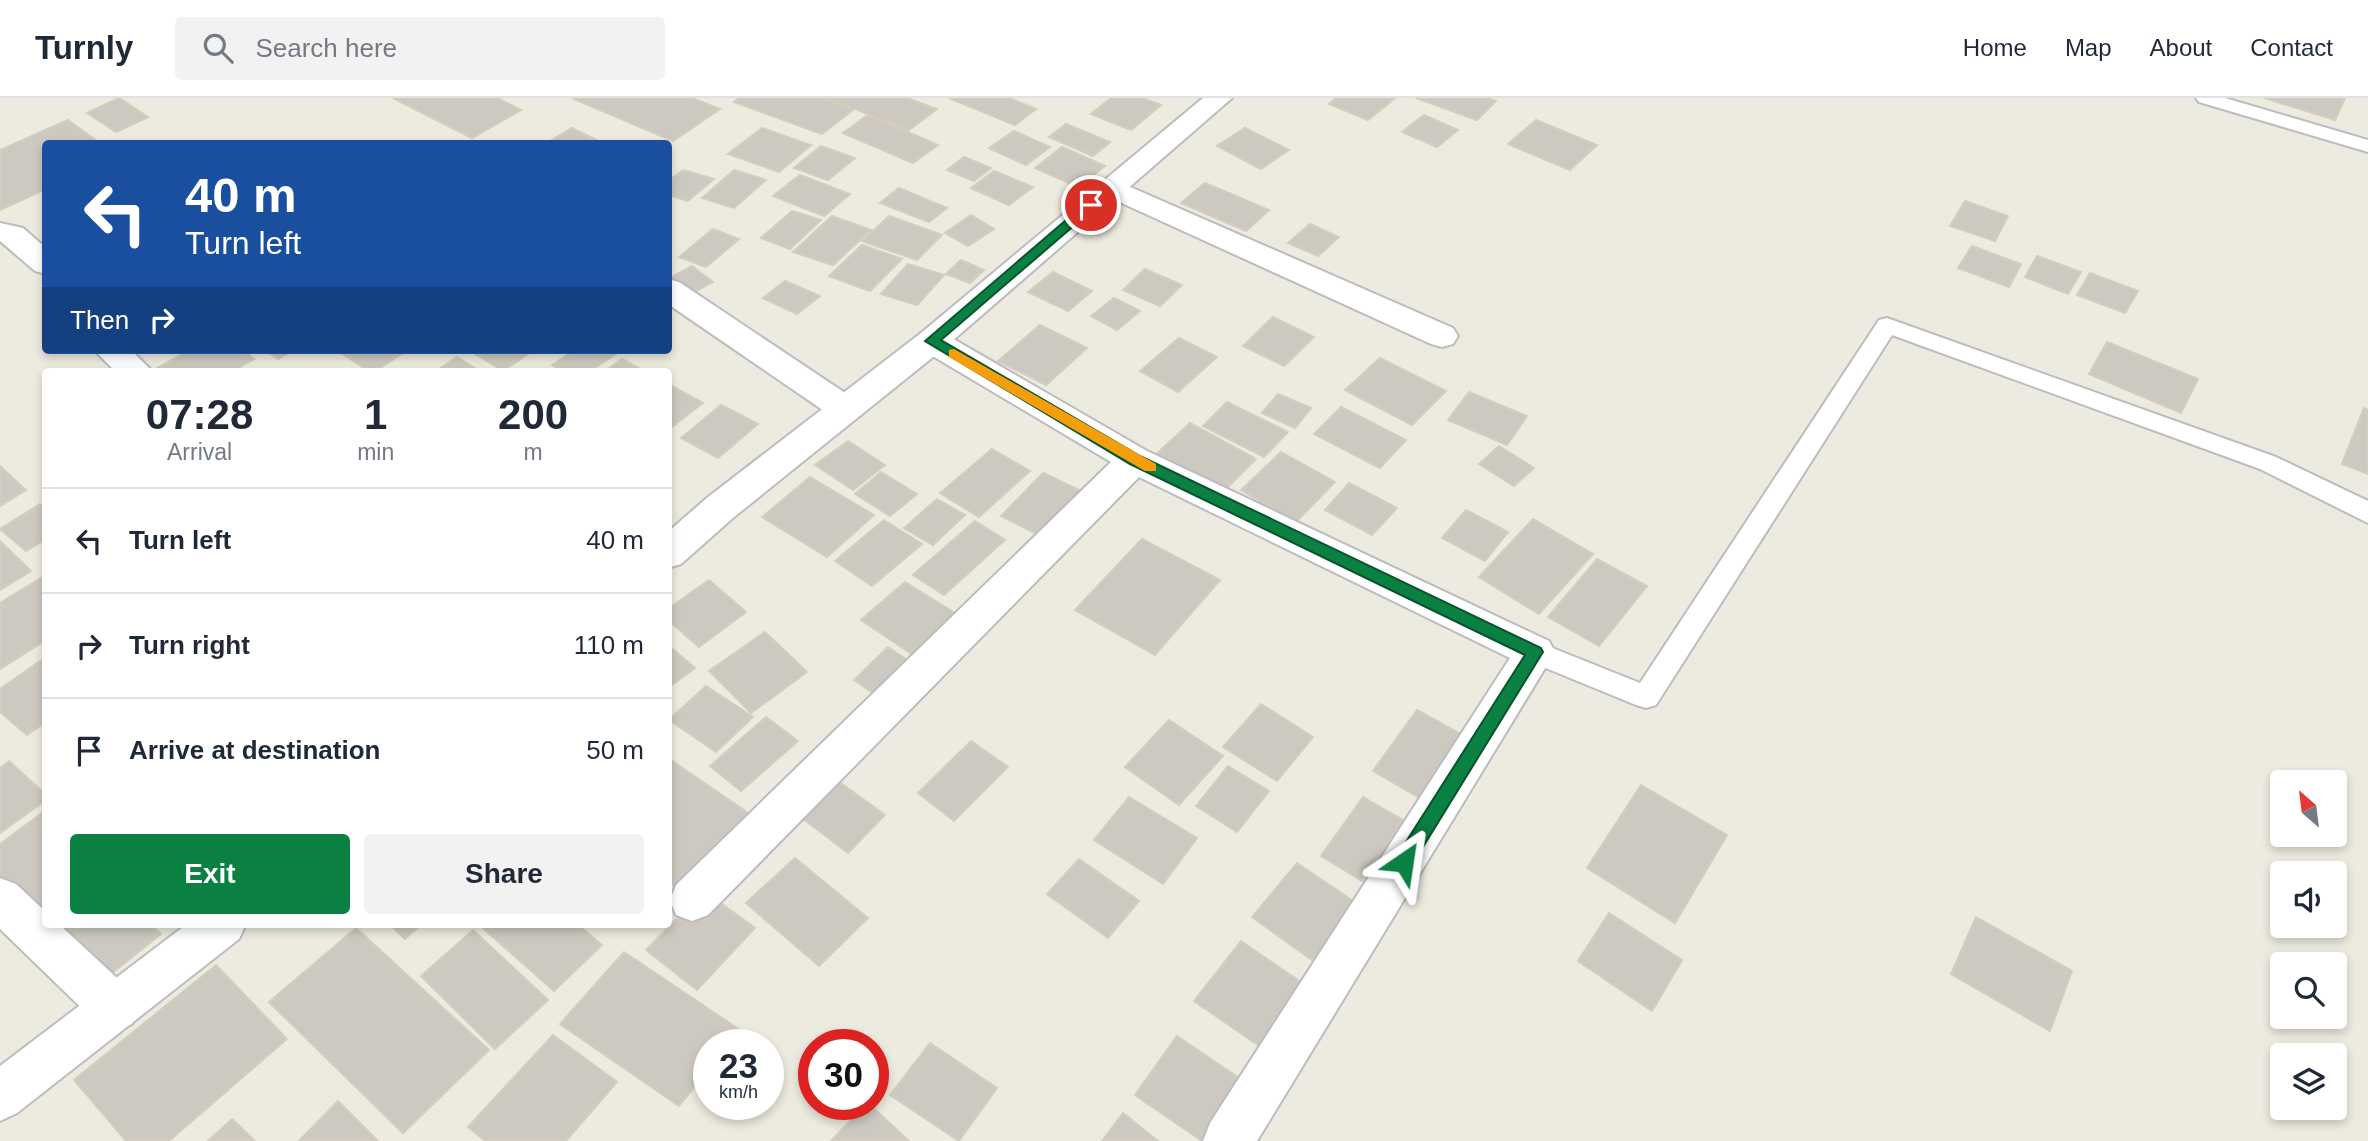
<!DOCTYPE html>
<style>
:root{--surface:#fff;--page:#f2f2f3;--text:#1f2937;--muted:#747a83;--line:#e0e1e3;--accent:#0b8043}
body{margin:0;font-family:Helvetica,sans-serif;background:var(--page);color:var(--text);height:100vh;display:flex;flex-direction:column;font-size:26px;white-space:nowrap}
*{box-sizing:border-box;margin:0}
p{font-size:23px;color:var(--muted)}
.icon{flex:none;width:38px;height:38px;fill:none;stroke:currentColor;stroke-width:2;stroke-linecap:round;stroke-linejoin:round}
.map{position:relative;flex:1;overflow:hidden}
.sheet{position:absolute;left:42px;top:270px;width:630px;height:560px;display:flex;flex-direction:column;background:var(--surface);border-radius:7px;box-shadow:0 4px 10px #0003}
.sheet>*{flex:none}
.hud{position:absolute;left:42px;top:42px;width:630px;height:214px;border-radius:7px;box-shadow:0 4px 10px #0003;background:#1a4fa0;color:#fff;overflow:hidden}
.needle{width:46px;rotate:332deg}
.tools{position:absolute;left:2270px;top:672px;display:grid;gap:14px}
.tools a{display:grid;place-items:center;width:77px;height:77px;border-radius:7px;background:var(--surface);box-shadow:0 4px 10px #0003;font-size:35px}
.speed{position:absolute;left:693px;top:931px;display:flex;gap:14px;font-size:35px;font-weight:700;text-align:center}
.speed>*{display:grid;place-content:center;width:91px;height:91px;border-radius:50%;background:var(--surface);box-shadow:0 4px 10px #0003;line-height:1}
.speed small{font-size:18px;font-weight:400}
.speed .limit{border:10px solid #d22;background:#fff;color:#111}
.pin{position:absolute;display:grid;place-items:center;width:60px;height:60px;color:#fff;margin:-30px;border:4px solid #fff;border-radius:50%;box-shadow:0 2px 7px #0007}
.me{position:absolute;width:77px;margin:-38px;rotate:32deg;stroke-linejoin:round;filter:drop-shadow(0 0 5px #0008)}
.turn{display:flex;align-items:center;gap:24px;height:147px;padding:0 28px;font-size:32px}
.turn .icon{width:91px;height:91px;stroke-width:2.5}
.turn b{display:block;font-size:49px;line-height:60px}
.then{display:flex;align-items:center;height:66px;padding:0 28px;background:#0003;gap:14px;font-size:26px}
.eta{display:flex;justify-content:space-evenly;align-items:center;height:119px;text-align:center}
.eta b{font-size:42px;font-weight:700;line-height:49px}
.cta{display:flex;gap:14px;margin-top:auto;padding:14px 28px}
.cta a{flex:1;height:80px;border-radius:7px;background:var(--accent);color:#fff;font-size:28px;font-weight:700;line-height:80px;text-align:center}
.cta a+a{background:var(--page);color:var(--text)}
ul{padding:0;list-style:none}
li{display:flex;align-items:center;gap:21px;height:105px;padding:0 28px;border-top:2px solid var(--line)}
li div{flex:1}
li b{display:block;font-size:26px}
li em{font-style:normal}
header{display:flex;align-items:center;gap:42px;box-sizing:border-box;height:98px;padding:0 35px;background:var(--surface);border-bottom:2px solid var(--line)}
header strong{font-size:33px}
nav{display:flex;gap:38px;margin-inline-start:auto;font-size:24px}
.search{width:490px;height:63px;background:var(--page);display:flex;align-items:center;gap:18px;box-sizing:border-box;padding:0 24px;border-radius:7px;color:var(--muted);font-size:26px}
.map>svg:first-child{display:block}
.building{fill:#cdc9c0;stroke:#d2cdbd;stroke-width:2}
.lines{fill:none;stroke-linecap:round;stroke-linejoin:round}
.service-casing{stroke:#babcc2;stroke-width:4}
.minor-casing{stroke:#babcc2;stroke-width:4}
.tertiary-casing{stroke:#babcc2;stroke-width:4}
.service{fill:#fff;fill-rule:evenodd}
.minor{fill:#fff;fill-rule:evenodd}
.tertiary{fill:#fff;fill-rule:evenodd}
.route{fill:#0b8043;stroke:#07532c;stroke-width:2}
.slow{fill:#f59e0b}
</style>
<header>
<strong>Turnly</strong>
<div class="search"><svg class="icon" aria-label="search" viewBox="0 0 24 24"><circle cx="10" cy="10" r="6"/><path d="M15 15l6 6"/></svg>Search here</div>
<nav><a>Home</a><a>Map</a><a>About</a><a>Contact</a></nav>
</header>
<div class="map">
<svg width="2368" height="1043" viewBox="0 0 2368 1043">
<rect width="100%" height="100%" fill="#edebdf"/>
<path class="building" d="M119 0 148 19 116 34 87 15Z
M393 0H497L521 12 472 40Z
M572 0H692L720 11 673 43Z
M739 0H822L854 11 822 36 734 4Z
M827 0H907L937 11 909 32Z
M949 0H1009L1036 11 1015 27Z
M1111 0H1142L1161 7 1131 32 1091 16Z
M1336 0H1395L1368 22 1329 6Z
M1416 0H1488L1496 3 1477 22Z
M2264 0H2345L2335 22Z
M868 17 938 47 913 65 843 35Z
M1424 17 1458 32 1437 49 1402 34Z
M68 22 101 46H46V91L0 112V52Z
M1536 22 1597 47 1570 72 1508 46Z
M1066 26 1110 44 1093 58 1049 39Z
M572 30 604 46H545Z
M762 30 811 47 779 74 728 56Z
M1245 30 1289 52 1261 71 1217 48Z
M1014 33 1050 49 1026 67 989 50Z
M821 48 855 60 828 82 794 70Z
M1062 49 1105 68 1078 89 1035 70Z
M964 59 991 70 974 83 947 72Z
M683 72 714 81 688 103 668 97V83Z
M734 72 766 82 734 110 702 100Z
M994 73 1033 89 1009 107 971 90Z
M800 77 850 96 824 118 773 98Z
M1205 85 1269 112 1246 133 1181 105Z
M899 90 947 110 929 124 880 105Z
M1965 103 2008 118 1995 143 1950 128Z
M792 113 821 122 790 151 761 140Z
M971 117 994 131 968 148 945 135Z
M832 118 871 132 833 167 793 154Z
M889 118 942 137 917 162 862 143Z
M1310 126 1339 139 1318 158 1288 145Z
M713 131 739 141 706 169 679 159Z
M862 147 902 161 870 193 829 178Z
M1972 148 2021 166 2009 189 1958 170Z
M2037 158 2081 174 2068 196 2025 179Z
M961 162 984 172 970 185 946 176Z
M908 166 944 177 917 207 881 196Z
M692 168 713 184 690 196 670 180Z
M1145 171 1182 187 1160 208 1123 192Z
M1053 174 1092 193 1068 213 1028 194Z
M2090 175 2138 193 2125 215 2077 197Z
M785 183 820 198 797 216 763 200Z
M1114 200 1140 213 1117 232 1091 218Z
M1273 219 1314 239 1284 268 1243 248Z
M1040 227 1087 250 1046 287 998 263Z
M1179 240 1217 259 1178 294 1140 273Z
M2107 244 2198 281 2181 315 2089 276Z
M190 252H243L254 261 233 273H152Z
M265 252H293L278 261Z
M346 252H408L375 273H369L341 255Z
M469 252H534L503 273Z
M575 252H622L590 273H561L552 267Z
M457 259 480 273H436Z
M1380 260 1446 293 1412 327 1345 292Z
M622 261 644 273H605Z
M668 286 703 305 668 332Z
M1469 294 1527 318 1507 347 1448 322Z
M1278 296 1311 310 1295 330 1262 315Z
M1227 304 1288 334 1264 359 1203 328Z
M721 307 758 326 718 360 681 340Z
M1341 309 1406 342 1380 370 1314 336Z
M2364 310 2368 312V376L2342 366Z
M1190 325 1256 361 1219 398 1152 360Z
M848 343 885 367 853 392 815 367Z
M1499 348 1534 370 1514 388 1479 366Z
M992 351 1030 373 979 419 940 395Z
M1281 354 1335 384 1296 424 1241 392Z
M0 368 26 392 0 408Z
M881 374 917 396 890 418 855 396Z
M1043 375 1092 398 1050 443 1001 418Z
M810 379 874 417 827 459 762 419Z
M1349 385 1397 410 1372 437 1325 412Z
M937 401 965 417 933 447 904 430Z
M40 406 46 410V441L26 453 0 431Z
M1466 412 1508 434 1485 463 1442 440Z
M1533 421 1593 456 1539 516 1479 479Z
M884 422 922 446 872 488 835 463Z
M975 423 1005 442 944 497 913 477Z
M1142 441 1220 482 1155 557 1075 512Z
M0 443 31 473 0 492Z
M1597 461 1647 488 1599 548 1548 519Z
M41 480 46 484V542L0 571V505Z
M709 482 746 514 699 549 668 522V511Z
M905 484 966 522 922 563 861 522Z
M765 534 807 574 751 615 709 573Z
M668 547 695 570 668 590Z
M888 549 916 568 882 601 854 582Z
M46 559V624L27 637 0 614V591Z
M706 588 753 619 716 654 669 622Z
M1261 606 1313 639 1277 683 1223 649Z
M1417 612 1468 640 1425 703 1373 673Z
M766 619 798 643 741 693 710 668Z
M1169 622 1223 658 1179 707 1125 669Z
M971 643 1008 669 954 723 918 695Z
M668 660 748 715 675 788 668 783Z
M9 663 46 697V702L0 735V670Z
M1228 668 1269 693 1237 734 1196 708Z
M827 675 885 717 848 755 790 711Z
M1641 687 1727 737 1675 825 1587 770Z
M1129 699 1197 740 1163 786 1094 742Z
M1363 699 1403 722 1362 783 1321 758Z
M42 715 46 719V810L37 817 0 781V746Z
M795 760 868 820 819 868 746 805Z
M1079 761 1139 803 1108 840 1047 796Z
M1297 765 1356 805 1312 862 1252 819Z
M704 793 755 830 697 892 646 852Z
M1609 815 1682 862 1652 913 1578 863Z
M1976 819 2072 873 2050 933 1951 876Z
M57 826H150L161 836 96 888Z
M389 826H422L405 841Z
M478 826H577L602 847 554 893Z
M356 830 489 952 403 1035 269 904Z
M473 832 548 902 495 951 421 878Z
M1241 843 1302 885 1258 947 1194 903Z
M624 854 740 932 728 947H709V971L679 1008 560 926Z
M216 867 287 941 169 1043H126L74 982Z
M553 937 617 984 566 1043H485L468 1029Z
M1177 938 1245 984 1207 1043H1202L1135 997Z
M930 945 997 990 959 1043 890 997Z
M338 1003 378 1043H299Z
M866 1006H869L909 1043H831Z
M1123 1015 1158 1043H1102Z
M232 1021 255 1043H208Z"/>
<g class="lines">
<g class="service-casing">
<path id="service" d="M2196 0H2225L2368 42V54L2199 4Z
M1887 220 2276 359 2368 403V425L2260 371 1892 237 1656 607 1646 610 1636 607 1526 562 1522 554 1526 546 1535 543 1640 585 1879 222Z"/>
</g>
<g class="minor-casing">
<path id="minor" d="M1112 81 1453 230 1458 238 1453 246 1442 249 1431 246 1102 96 1098 90 1102 84Z
M0 125 23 130 46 150V176L35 173 0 143Z
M668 181 679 184 857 303 862 311 857 319 845 323 833 319 668 206Z
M932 232 943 235 1147 353 1549 543 1555 554 1257 1043H1203L1210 1025 1510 560 1139 379 708 817 692 823 676 817 670 802 676 787 1111 364 921 251 916 243 921 235Z
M94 252H131L152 273H115Z
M0 780 16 786 46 814V826H59L132 894 139 910 132 926 115 933 98 926 0 831Z"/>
</g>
<g class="tertiary-casing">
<path id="tertiary" d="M1203 0H1232L943 251 734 419 681 466 668 470V434L708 399 921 235Z
M187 826H246L239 841 17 1015 0 1023V968Z"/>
</g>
<use href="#service" class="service"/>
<use href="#minor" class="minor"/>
<use href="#tertiary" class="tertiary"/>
</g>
<path class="route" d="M1087 104 1098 107 941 242 1140 358 1541 550 1543 554 1410 770H1397L1394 764 1397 758 1525 557 1130 366 925 243Z"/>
<path class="slow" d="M954 251 1156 366V373H1145L949 259V252Z"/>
</svg>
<div class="tools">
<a><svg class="needle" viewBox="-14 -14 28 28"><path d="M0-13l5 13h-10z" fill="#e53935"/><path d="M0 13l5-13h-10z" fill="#747a83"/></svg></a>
<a><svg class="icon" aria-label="sound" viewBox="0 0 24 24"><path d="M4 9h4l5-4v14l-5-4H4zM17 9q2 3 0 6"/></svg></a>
<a><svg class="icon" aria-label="search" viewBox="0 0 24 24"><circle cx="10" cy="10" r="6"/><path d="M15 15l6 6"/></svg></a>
<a><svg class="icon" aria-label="layers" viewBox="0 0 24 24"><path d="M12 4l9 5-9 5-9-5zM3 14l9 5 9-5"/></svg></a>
</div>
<div class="speed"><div>23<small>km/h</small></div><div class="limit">30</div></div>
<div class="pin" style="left:1091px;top:107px;background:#d93025"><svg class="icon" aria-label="arrive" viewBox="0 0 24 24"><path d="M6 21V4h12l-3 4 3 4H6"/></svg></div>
<svg class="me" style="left:1404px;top:764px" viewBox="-20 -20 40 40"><path d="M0-17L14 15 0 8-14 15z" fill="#0b8043" stroke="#fff" stroke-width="4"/></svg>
<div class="hud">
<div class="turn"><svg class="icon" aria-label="left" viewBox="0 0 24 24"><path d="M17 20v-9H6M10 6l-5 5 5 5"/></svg><div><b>40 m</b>Turn left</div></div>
<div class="then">Then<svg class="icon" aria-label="right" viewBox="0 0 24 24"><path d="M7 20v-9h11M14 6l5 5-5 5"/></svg></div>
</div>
<section class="sheet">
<div class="eta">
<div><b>07:28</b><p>Arrival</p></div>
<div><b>1</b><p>min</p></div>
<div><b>200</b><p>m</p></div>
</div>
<ul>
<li><svg class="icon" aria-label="left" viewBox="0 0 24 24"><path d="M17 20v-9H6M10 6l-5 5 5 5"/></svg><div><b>Turn left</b></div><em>40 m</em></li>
<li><svg class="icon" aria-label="right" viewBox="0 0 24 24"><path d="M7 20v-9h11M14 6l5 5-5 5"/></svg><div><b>Turn right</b></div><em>110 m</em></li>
<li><svg class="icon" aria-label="arrive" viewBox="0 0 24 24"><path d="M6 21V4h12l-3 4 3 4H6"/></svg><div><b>Arrive at destination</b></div><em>50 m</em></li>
</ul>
<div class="cta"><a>Exit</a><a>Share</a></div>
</section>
</div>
